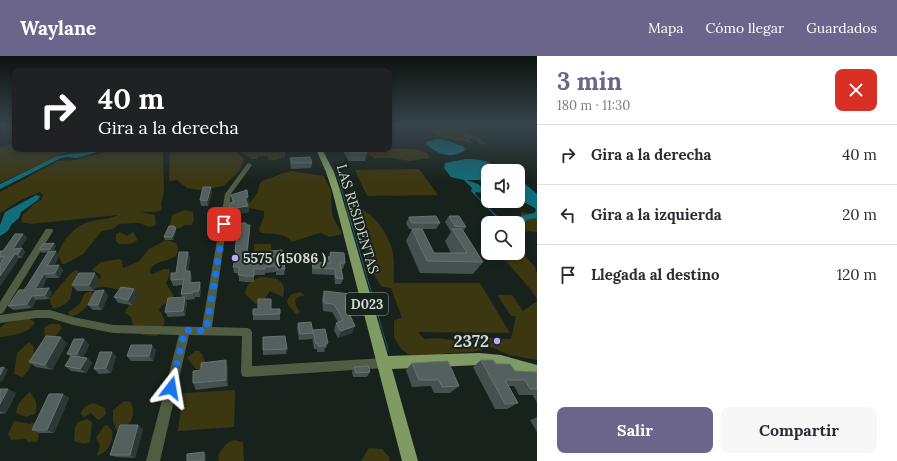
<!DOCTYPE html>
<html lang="es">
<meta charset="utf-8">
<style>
:root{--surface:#fff;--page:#f7f7f7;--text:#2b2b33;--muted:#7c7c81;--line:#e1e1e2;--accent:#6b648b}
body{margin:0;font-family:Lora,serif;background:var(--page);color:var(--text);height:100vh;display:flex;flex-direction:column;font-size:15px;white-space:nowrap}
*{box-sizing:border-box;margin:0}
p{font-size:13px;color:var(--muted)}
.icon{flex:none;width:22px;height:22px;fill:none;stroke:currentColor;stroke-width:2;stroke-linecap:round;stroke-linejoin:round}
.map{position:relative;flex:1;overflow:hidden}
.sheet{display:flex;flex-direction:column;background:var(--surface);width:360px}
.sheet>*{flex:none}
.banner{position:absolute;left:12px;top:12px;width:380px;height:84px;border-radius:8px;box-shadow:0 2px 6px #0003;background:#202124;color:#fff;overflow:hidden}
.controls{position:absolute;left:481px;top:108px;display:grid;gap:8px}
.controls a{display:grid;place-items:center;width:44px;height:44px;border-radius:8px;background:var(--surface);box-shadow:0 2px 6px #0003;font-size:20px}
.pin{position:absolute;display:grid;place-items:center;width:34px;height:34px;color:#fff;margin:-17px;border-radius:8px;box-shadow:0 2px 6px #0006}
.me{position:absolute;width:44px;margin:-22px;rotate:14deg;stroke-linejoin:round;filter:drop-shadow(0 0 3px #0008)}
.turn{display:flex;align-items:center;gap:14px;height:84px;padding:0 20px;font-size:18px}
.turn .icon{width:52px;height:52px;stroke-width:2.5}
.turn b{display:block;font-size:28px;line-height:34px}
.round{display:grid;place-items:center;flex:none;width:42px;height:42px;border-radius:8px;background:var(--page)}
.headline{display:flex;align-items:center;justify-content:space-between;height:68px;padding:0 20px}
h1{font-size:24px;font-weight:700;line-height:30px;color:var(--accent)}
.primary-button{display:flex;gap:8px;margin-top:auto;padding:8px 20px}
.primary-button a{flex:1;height:46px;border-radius:8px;background:var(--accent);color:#fff;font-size:16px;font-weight:700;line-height:46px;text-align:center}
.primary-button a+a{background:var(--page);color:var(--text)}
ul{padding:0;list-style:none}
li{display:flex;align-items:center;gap:12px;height:60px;padding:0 20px;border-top:1px solid var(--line)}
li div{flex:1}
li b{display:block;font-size:15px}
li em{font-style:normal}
header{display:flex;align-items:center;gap:24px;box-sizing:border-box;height:56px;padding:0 20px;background:var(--accent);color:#fff}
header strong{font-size:19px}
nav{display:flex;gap:22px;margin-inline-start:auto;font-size:14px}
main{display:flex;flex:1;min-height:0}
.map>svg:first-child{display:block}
.green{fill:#3b3711}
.water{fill:#126d7b}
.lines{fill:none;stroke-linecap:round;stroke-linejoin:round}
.minor{fill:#505d42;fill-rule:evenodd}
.major{fill:#7f9b63;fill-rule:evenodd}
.wall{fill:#44514f}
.shaded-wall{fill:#2c3835}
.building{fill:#53605e;stroke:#687370}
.route{stroke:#1a73e8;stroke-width:7;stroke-dasharray:0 12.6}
.poi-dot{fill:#baaaf7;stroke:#18221c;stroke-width:1.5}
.labels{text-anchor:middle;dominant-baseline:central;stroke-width:4;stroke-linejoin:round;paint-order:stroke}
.shield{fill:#18221c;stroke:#9ca49e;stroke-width:1}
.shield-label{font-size:13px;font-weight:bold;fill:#d4dbd6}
.street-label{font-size:14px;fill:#d4dbd6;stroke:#18221c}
.poi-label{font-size:14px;font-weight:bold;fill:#d4dbd6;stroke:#18221c;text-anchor:start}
.near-poi-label{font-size:17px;font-weight:bold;fill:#d4dbd6;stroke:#18221c;text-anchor:end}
</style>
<header>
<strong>Waylane</strong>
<nav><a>Mapa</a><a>Cómo llegar</a><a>Guardados</a></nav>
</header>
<main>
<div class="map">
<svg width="537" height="405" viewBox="0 0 537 405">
<rect width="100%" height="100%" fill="#18221c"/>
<path class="green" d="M413 69H473L463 70 466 75 465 77 480 82 486 88 481 89 475 83H469L473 87 445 82 431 76 427 72Z
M14 88 15 93H95L66 96 0 127V91Z
M389 92C403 94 416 90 428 98L429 102 410 105 392 102H374L368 98 367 94Z
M118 93H163L164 136 161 148 162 154 154 156H141L155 159 156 169 150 171 139 167 119 168 113 173 102 175 83 198 65 208H62L58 198C64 182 76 168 93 165 102 163 110 163 118 159L31 168 21 166 23 159 34 148 41 144 43 139 40 136 21 144 0 157V136L58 105 75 104Z
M170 93H234L244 103 239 115 224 130 201 134 193 133 187 132 177 124 169 125Z
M238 93H283L285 96V101L276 104H269L267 100 258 101 257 103H251Z
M419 113 438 139 367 140 355 114Z
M291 115 324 120 331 135 332 159 342 178 329 181 321 177 316 178 292 186C284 176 273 178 261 177L259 173 264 161V155L246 151C249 147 254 143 256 138 259 135 258 130 261 126 264 124 286 116 291 115Z
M350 149C373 154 389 177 393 198 395 207 393 217 394 227H480L510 277 418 276 424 283 438 282 461 285 473 281 511 283 516 260H511L497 239H512L523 255 537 245V304L509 299 491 291 473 296 448 297 421 303 408 298 401 293 394 281V265L397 263 402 262 391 232 382 231 367 209 365 185 347 166 346 153Z
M185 154 193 156 194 163 192 169H185L180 172H172L170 169 172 159Z
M521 156 537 159V176L523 175 521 172Z
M120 176 127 180 133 176 138 184 130 188H119L116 185V178Z
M166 184 176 187C187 210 149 200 150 217L153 218 163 213H169L170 218 166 227 174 240C170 246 162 247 159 254 168 265 165 270 156 280L142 279 133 270 131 261 125 257C128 249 135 240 135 234L134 233 123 236 117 233 105 231 92 232 101 221 100 218 92 214 101 206 120 203 122 205 123 212 138 206 141 203 149 193Z
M254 188H271L272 208H254Z
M518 192 535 211 537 217V243C528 228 510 210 498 197H518Z
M76 214 78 215C78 221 75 225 73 230 71 234 72 239 70 243 66 248 59 253 53 252L50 246V242L71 217Z
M261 221C274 222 288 222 283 241L270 235 263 245 256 248 245 238C247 227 250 225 261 221Z
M91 235 94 238C91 248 80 259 70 261L68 256C77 251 81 248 84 238Z
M300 236 305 239 298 241 295 244 296 250 300 256 297 259 288 249 287 244 292 238Z
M28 262 35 266C31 277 11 280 0 281V272L6 267Z
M50 268H59L62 272 54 282 45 284 44 272Z
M29 286 34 291C33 303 32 314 22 321L14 318 17 297Z
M195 295H199L202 298 207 311 203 314 196 313 187 302Z
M235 334 234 371 178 375 183 337Z
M30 336C36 344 38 348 35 358L26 361 16 357C17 347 23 342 30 336Z
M124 345 131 346C137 362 129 369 118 377L113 366V354Z
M94 347 105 352 106 358 102 362 98 364 91 357 84 361 81 358C82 351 88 349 94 347Z
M87 363 92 366 90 386 84 388 74 385 75 372 78 366Z
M14 365 30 368 36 366 40 370 38 384 36 386H28L26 383 11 384 8 378Z
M107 369 112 374C114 385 108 396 97 400L100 390 96 382 104 370Z
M234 384 243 386 244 405H219L218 399 226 388Z
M369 392 382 393 389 401 390 405H361Z"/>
<path class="water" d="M437 83C447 84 455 87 464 91L465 94C452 104 437 98 426 88V86Z
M99 93H107L77 102 66 101 61 102 0 133V128L55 101C70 96 86 99 99 93Z
M466 103C477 103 488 104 497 111 501 113 502 112 506 114L488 115V127L479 124H466L478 128 488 136V138L476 136 475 138 504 167H502L471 135 472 132 464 124 451 121 444 112 445 107Z
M336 116H337L389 296 388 295Z
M518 122 537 138V163C529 161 525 166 518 167L515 165 522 160 534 157 536 155 535 152 518 143Z
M36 139 40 140 38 144 21 156 19 162 11 169 8 175 0 180V169L5 156Z"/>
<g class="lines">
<path class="minor" d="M249 107 252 109 231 138 212 271 247 272 250 273 252 276V310L384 302 388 303 389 307 388 311 384 312 246 321 242 320 241 316 242 280 189 279 160 405H146L179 279 113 277 73 269 50 262H36L0 267V259L36 254H50L73 261 113 269 202 271 225 138 247 108Z
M46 173H52L53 175 3 257 0 258V246Z"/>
<path class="major" d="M316 93H322L334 116 340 134 388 300 479 297 501 299 537 309V323L501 311 479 309 392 313 418 405H402L332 134 326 116Z"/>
</g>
<path class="wall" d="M344 93H365L367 97 365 105H349L343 95Z
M290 102 312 107 311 112 291 113 290 107Z
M212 136 208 150H201L200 144Z
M231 139 249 147 248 148 249 156 230 159 232 147Z
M449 160 466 171 463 175 483 206 473 218 420 217 406 185 412 173 434 197H451L445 185 451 176 445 166Z
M409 161 440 167 436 173H409L406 167Z
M247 169 250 175 247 204 272 205 271 195 285 213 284 219H276V216L265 217V219H254V226H246L239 225V217H234L233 211 236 200 235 196Z
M176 172V175L173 184H165L164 181Z
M23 178 27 182 20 192H22L25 196 22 202H19L0 230V207L1 205H0V195H3Z
M54 187 56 190 53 195 59 200 54 210 63 214 59 222H47L42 233 52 236 49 243 36 244 32 252 13 254 8 250 24 234 27 230 48 196 42 197 39 194Z
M188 196 190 202 188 215 192 221V227L200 226 201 232 200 241H195V243L186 244 187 247 185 260 168 261 165 256 182 241 181 238 183 229 173 230 171 224Z
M330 197 345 207 343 213H341L343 223 341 228H335L334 219 312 218V206H326L328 201H329Z
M99 223 94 235H77L72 229Z
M134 233 138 239 132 249 118 247 114 241Z
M104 234 108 240 102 254H93L88 249Z
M324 235 353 250 350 257H349L355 270 352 277 338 282 334 274 336 267 338 266 332 256 323 255 322 243Z
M280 258V264H253V259Z
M298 267 313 276V274L328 287 326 292H325L324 296H317V293H314L312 281V283L299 284 297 272Z
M263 281 287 293 286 298 263 299Z
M84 283 89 289 83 301 87 302 92 307 86 317 71 315 65 310 71 301 67 298Z
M67 287 52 314 36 311 29 306Z
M156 294 153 305H131L127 300Z
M112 296 116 301 111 317 99 318 94 313Z
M481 304 496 308 515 315 537 316V347L533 339H519L514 330H508L518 347 507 353H495L473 311Z
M412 307 459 330 450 337H434L431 330 412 331 406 314Z
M354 311 370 316 367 321H353L352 316Z
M228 312V330L196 334 193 327Z
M0 333 16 337 6 357 0 358Z
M63 338 69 342 54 377H40L32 374Z
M537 361V376L530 364Z
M138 369 143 373 135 402 116 401 110 399Z"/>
<path class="shaded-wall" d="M211 131 212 136 208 150 207 145Z
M248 141 249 147 245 148V142Z
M248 150 249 156 230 159 229 153Z
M250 169V175L246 210V204Z
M176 172V175L173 184 172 181Z
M23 178 27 182 17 197 13 193Z
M54 187 56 190 53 196 50 193Z
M22 192 25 196 22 202 18 198Z
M56 195 59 200 51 215 47 210Z
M188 196 190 202 187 221 185 215Z
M15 198 19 202 0 230V220Z
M59 209 63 214 59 222 55 217Z
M190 215 192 221V233L190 227Z
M95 217 99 223 94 235 89 229Z
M44 218 47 222 39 238 35 233Z
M200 226 201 232 200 241 199 235Z
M49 232 52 236 49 243 45 239Z
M134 233 138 239 132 249 128 244Z
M104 234 108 240 102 254 98 249Z
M193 235 195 241V243L193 237Z
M32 240 36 244 32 252 27 248Z
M185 241 187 247 185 260 183 255Z
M355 270 352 277 338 282 341 275Z
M61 281 67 287 52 314 45 309Z
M84 283 89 289 83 303 77 298Z
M152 289 156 294 153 305 149 300Z
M112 296 116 301 111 317 106 312Z
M87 302 92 307 86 317 80 313Z
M226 304 228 312V330L226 324Z
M4 311 8 314 2 326 0 325V319Z
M8 333 16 337 6 357 0 355V348Z
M63 338 69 342 54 377 47 374Z
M138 369 143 373 135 402 130 399Z
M204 396 206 399V405H204Z"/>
<path class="building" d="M348 93H365L367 97H351Z
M310 101 312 107H292L290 102Z
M203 131H211L207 145 200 144Z
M247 134 248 141 245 142 248 150 229 153 230 147 234 146 231 139Z
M436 160 440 167H412L409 161Z
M449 160H459L466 171 455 170Z
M238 167H246V169H250L246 204 273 205 271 195 282 194 285 213H276V210L265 211V213H254V220H246L238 219 240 211H233L237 196H235Z
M169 170H174L176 172 172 181H164Z
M412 173H422L434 197H467L452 173H462L483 206 427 205Z
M15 178H23L13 193 22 192 18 198H15L0 220V207L5 201H0V195H3Z
M54 187 50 193 39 194 43 188Z
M56 195 47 210 59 209 55 217 44 218 35 233 49 232 45 239 32 240 27 248 8 250 19 234H24L27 230 48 196Z
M179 196H188L185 215H190V227L200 226 199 235H193V237L181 238 184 223 171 224V217H176Z
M331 196 344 197 345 207H340L343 223 336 222 335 213 313 212 312 206 331 207 328 201 331 200 330 197Z
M79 217H95L89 229H72Z
M121 231 134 233 128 244 114 241Z
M104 234 98 249H88L95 235Z
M324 235 351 238 353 250 345 249 355 270 341 275 336 267 343 264 334 248 324 247Z
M185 241 183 255 165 256 168 242Z
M258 243H271V253H280V258L253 259V253H258Z
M311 266 313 277 300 278 298 267Z
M325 273 328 287H325V290H318V287L316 288 313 274Z
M46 280 61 281 45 309 29 306Z
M285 280 287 293 263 294V281Z
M74 283H84L77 298H67Z
M131 289H152L149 300H127Z
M100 296H112L106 312 94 313Z
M71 300 87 302 80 313 65 310Z
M226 304V324L193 327V315L201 314V307Z
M481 304H493L496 308H510L515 315 537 316V333H530L525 324H505L518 347 505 348Z
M448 305 459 330 442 331 439 324H419L412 307Z
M368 310 370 316 356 317 354 311Z
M4 311 0 319V312Z
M0 333H8L0 348Z
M49 338H63L47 374H32Z
M120 369H138L130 399H110Z
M204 396V405H187V398Z"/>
<linearGradient id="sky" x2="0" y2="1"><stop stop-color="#0d130f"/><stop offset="0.55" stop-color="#37444b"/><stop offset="1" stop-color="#37444b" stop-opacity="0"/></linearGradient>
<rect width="537" height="126" fill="url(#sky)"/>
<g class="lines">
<path class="route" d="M171 332 185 274 206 275 224 168"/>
</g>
<g class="poi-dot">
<circle cx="235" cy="202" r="4"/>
<circle cx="497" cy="285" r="4"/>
</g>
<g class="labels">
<rect class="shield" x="346" y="237" width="42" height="22" rx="3"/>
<g class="shield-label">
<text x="367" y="248">D023</text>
</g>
<g class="street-label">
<text transform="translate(358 163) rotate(73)">LAS RESIDENTAS</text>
</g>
<g class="poi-label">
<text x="243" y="202">5575 (15086 )</text>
</g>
<g class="near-poi-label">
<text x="489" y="285">2372</text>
</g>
</g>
</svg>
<div class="controls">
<a><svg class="icon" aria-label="sound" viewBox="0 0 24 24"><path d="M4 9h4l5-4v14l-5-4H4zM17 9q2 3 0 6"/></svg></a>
<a><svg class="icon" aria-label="search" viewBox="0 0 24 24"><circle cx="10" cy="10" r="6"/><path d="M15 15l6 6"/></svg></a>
</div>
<div class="pin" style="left:224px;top:168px;background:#d93025"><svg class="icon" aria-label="arrive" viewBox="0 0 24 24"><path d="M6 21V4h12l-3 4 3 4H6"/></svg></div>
<svg class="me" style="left:171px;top:332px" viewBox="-20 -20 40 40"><path d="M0-17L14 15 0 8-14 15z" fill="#1a73e8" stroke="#fff" stroke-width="4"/></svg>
<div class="banner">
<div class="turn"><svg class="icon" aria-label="right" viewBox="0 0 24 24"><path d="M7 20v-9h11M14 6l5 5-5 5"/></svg><div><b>40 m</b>Gira a la derecha</div></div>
</div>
</div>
<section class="sheet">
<div class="headline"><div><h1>3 min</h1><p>180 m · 11:30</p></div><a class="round" style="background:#d93025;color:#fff"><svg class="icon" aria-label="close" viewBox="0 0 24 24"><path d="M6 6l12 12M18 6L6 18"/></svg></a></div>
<ul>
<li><svg class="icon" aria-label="right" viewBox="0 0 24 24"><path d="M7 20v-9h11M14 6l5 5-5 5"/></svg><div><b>Gira a la derecha</b></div><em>40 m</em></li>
<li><svg class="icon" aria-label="left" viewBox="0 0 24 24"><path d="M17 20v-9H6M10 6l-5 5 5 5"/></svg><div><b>Gira a la izquierda</b></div><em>20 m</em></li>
<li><svg class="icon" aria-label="arrive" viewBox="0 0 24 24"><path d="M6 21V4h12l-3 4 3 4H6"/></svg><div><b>Llegada al destino</b></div><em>120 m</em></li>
</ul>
<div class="primary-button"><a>Salir</a><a>Compartir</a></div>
</section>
</main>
